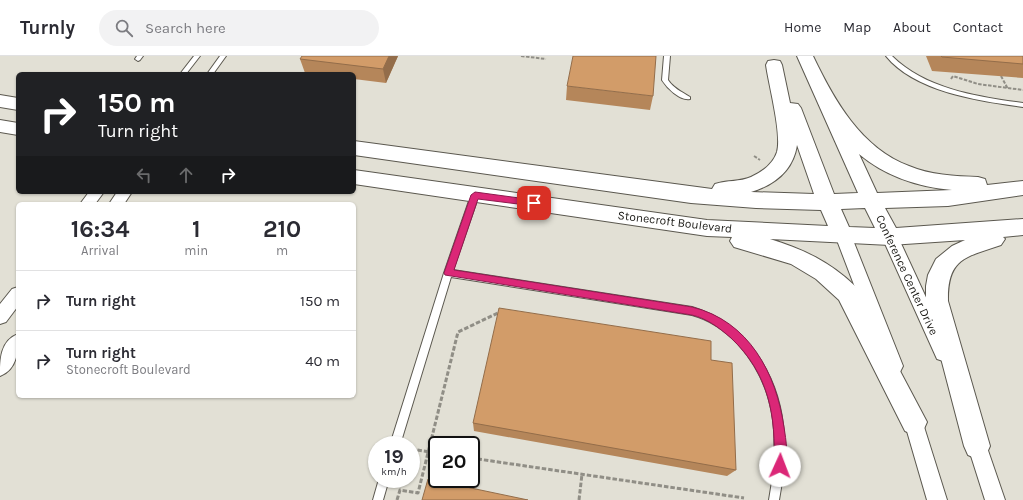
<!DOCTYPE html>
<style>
:root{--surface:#fff;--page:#f2f2f3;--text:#2b2b33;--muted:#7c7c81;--line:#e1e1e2}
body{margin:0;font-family:Karla,sans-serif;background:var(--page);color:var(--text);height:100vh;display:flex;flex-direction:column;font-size:15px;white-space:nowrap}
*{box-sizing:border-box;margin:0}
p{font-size:13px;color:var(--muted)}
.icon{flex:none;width:22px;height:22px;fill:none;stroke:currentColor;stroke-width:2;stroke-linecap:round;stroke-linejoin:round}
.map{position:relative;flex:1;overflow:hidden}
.side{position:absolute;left:16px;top:146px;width:340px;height:196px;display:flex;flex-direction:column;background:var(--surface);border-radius:6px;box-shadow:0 1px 3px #0004}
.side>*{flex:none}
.top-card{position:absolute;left:16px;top:16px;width:340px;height:122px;border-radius:6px;box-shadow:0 1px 3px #0004;background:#202124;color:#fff;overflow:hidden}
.speed{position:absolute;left:368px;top:380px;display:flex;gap:8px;font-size:20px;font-weight:700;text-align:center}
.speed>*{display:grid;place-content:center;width:52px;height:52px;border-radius:50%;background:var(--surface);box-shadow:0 1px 3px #0004;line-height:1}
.speed small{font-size:10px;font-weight:400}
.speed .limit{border:2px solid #111;border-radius:6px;background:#fff;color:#111}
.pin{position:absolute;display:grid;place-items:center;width:34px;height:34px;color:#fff;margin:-17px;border-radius:8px;box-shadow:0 2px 6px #0006}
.me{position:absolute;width:44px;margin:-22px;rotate:2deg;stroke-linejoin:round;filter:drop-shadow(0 0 3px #0008)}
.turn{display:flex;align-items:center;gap:14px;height:84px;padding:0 16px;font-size:18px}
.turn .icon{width:52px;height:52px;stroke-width:2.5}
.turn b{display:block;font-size:28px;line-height:34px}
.lanes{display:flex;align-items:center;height:38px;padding:0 16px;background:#0003;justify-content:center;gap:20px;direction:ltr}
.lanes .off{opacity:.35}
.eta{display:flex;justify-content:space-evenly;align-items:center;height:68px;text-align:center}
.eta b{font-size:24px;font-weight:700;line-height:28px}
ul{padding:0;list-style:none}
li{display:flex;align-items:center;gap:12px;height:60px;padding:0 16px;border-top:1px solid var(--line)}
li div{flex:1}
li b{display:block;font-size:15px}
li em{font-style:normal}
header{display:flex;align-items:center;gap:24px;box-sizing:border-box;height:56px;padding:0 20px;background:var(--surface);border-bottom:1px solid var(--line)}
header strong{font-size:19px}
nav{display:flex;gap:22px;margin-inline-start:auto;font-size:14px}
.search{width:280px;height:36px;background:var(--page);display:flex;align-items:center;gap:10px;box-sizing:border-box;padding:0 14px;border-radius:22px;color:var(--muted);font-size:15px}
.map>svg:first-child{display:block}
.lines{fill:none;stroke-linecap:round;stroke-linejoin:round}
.lane-casing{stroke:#5b584f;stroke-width:2}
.street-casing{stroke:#5b584f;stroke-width:2}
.secondary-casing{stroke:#5b584f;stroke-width:2}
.path-far1{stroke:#908e86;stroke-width:2;stroke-dasharray:3.5 1.5;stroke-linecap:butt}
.path{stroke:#908e86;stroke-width:3;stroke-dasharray:4.5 2;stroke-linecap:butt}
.lane{fill:#fff;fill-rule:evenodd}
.street{fill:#fff;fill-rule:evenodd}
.secondary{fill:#fff;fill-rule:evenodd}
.wall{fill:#b5865a}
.shaded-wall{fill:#936d4a}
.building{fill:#d29c69;stroke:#936d4a}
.route{fill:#db2777;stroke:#8e194d}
.labels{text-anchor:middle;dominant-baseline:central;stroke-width:3;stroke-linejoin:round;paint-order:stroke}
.street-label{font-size:12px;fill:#1b1a16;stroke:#fff}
</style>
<header>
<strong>Turnly</strong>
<div class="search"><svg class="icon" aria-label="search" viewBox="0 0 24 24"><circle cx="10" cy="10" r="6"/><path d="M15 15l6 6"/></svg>Search here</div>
<nav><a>Home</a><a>Map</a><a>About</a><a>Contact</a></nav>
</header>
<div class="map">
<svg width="1023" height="444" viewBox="0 0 1023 444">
<rect width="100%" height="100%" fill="#e2e0d5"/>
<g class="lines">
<g class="lane-casing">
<path id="lane" d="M137 0H143L140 4 138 5 135 3Z
M194 0H200L186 18H180Z
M220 0H226L213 18H207Z
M664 0H670L668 24C673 32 682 36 690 41V43C680 45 667 32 662 24Z
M886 0H892C925 33 978 41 1023 47V51C980 45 915 36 886 0Z
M475 136 479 139 453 214 692 251C749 268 781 323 784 380 785 402 783 423 779 444H769C779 388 779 335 740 290 727 276 711 264 692 259L451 221 400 389H390L444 217 471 139Z
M379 423H389L383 444H373Z"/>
</g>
<g class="street-casing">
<path id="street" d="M89 136H104L95 148H80Z
M117 136H132L124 148H109Z
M843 173 848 175 851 179 903 310 900 316 894 318 888 316 885 310 835 179 838 175Z
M890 175 895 177 898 181 949 291 952 297 949 303 943 305 937 303 882 181 885 177Z
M18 231V250L6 266 0 268V248L12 233Z
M18 278C18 294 18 313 0 320 0 304 0 285 18 278Z
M911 349 918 352 920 358 947 444H927L902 358 904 352Z
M974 372 981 374 1005 444H985L965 381 967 374Z"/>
</g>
<g class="secondary-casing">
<path id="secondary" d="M797 0H813C834 44 861 92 909 110 930 119 955 120 978 121L985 123 987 129 1023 125V139L948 150 885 152 896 172 1023 163V179L1003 181 1005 183 1001 189C966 201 947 202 948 245L990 390 986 399 977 403 968 399 964 390 926 245V230L928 219 936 203 952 190 965 184 890 189 770 183C803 193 830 206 855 230L927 366 923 375 914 379 905 375 839 244 816 223 791 208 734 191 730 185 732 181 707 180 354 128V114L707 164 828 170 821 154 756 152 691 147 354 99V85L712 133 715 128C727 124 740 126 751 121 762 116 773 108 777 96 782 78 769 30 766 9L768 5 774 4 780 5 782 9 790 47 798 48 801 52 834 138 858 137ZM797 89 814 138 751 136C774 129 793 115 797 89ZM859 98C885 120 918 131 952 134L877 137ZM865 152 875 172 849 171 841 153Z
M0 39 18 42V54L0 51Z
M0 64 18 67V79L0 76Z"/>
</g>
<path class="path-far1" d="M521 0 546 3
M1001 20 1008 33
M951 23 953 20 978 28 1023 34
M754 100 760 104"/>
<path class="path" d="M411 393 437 397
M471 402 744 442
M397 444 400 434 418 437 458 276 500 256
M579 444 582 418"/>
<use href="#lane" class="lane"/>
<use href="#street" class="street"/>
<use href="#secondary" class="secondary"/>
</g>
<path class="wall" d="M398 0 386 27 354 23V18H315L305 17 300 3Z
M926 0H1023V22L932 15Z
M567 30 653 40 650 54 566 44Z
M711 304 736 414 727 420 474 375 473 367Z"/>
<path class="shaded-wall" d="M389 0H398L386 27 383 13Z"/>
<path class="building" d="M302 0H389L383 13 300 3Z
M573 0H656L653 40 567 30Z
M941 0H1023V8L942 1Z
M499 252 711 285V304L732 307 736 414 473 367Z
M428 423 528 444H422Z"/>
<path class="route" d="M475 136 534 144 538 147 534 150 478 143 454 214 692 251C749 265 776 317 784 371 786 384 789 402 784 414L780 415 776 414 774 410C776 359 769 318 731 282 718 271 708 263 692 259L445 219 444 217 471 139Z"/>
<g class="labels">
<g class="street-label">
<text transform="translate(675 166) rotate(7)">Stonecroft Boulevard</text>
<text transform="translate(907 219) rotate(65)">Conference Center Drive</text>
</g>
</g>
</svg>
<div class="speed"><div>19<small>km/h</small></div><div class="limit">20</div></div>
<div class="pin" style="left:534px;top:147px;background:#d93025"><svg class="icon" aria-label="arrive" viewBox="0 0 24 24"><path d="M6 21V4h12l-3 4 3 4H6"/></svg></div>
<svg class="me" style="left:780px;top:410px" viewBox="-20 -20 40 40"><circle r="19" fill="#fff"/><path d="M0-13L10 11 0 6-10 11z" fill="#db2777"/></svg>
<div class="top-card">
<div class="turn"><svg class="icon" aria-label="right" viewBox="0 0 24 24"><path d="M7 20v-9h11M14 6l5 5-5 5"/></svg><div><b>150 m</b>Turn right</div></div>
<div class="lanes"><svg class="icon off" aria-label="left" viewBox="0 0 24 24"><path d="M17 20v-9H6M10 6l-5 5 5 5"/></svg><svg class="icon off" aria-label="ahead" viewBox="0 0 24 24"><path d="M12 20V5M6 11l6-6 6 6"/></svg><svg class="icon" aria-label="right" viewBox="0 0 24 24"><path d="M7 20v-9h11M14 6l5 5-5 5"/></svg></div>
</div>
<section class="side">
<div class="eta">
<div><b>16:34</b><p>Arrival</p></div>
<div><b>1</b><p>min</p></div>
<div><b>210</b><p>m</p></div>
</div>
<ul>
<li><svg class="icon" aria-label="right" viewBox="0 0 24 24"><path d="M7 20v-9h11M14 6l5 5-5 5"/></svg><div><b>Turn right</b></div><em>150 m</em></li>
<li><svg class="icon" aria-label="right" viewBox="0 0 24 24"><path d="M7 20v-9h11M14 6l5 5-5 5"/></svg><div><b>Turn right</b><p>Stonecroft Boulevard</p></div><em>40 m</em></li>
</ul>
</section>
</div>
